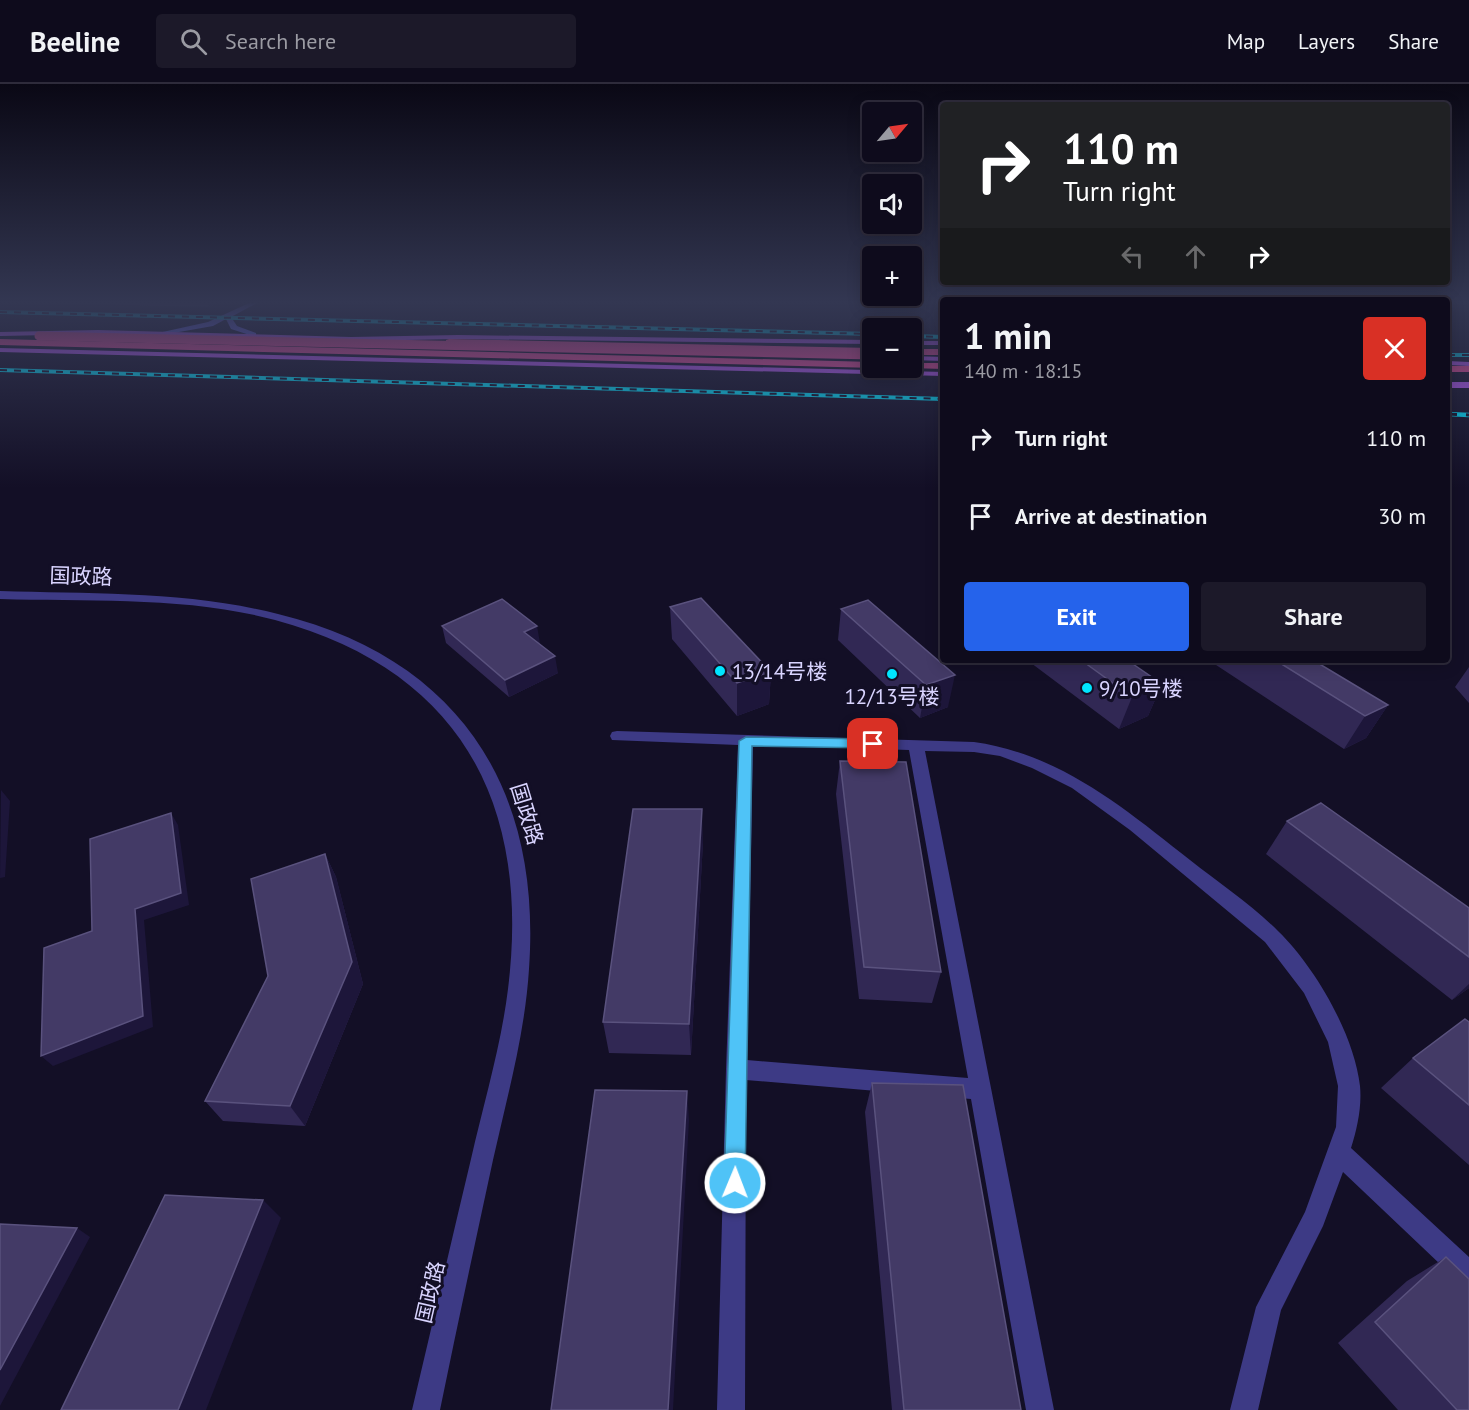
<!DOCTYPE html>
<meta charset="utf-8">
<style>
:root{--surface:#0e0b1c;--page:#1c1929;--text:#f1f3f6;--muted:#9b9ba3;--line:#2e2b3b;--accent:#2563eb}
body{margin:0;font-family:"PT Sans","Noto Sans SC",sans-serif;background:var(--page);color:var(--text);height:100vh;display:flex;flex-direction:column;font-size:22px;white-space:nowrap}
*{box-sizing:border-box;margin:0}
p{font-size:20px;color:var(--muted)}
.icon{flex:none;width:33px;height:33px;fill:none;stroke:currentColor;stroke-width:2;stroke-linecap:round;stroke-linejoin:round}
.map{position:relative;flex:1;overflow:hidden}
.panel{position:absolute;left:940px;top:213px;width:510px;height:366px;display:flex;flex-direction:column;background:var(--surface);border-radius:6px;box-shadow:0 3px 15px #0003,0 0 0 2px var(--line)}
.panel>*{flex:none}
.guide{position:absolute;left:940px;top:18px;width:510px;height:183px;border-radius:6px;box-shadow:0 3px 15px #0003,0 0 0 2px var(--line);background:#202124;color:#fff;overflow:hidden}
.needle{width:39px;rotate:61deg}
.fabs{position:absolute;left:862px;top:18px;display:grid;gap:12px}
.fabs a{display:grid;place-items:center;width:60px;height:60px;border-radius:6px;background:var(--surface);box-shadow:0 3px 15px #0003,0 0 0 2px var(--line);font-size:30px}
.pin{position:absolute;display:grid;place-items:center;width:51px;height:51px;color:#fff;margin:-26px;border-radius:12px;box-shadow:0 3px 9px #0006}
.me{position:absolute;width:66px;margin:-33px;rotate:1deg;stroke-linejoin:round;filter:drop-shadow(0 0 4px #0008)}
.turn{display:flex;align-items:center;gap:21px;height:126px;padding:0 24px;font-size:27px}
.turn .icon{width:78px;height:78px;stroke-width:2.5}
.turn b{display:block;font-size:42px;line-height:51px}
.lanes{display:flex;align-items:center;height:57px;padding:0 24px;background:#0003;justify-content:center;gap:30px;direction:ltr}
.lanes .off{opacity:.35}
.round{display:grid;place-items:center;flex:none;width:63px;height:63px;border-radius:6px;background:var(--page)}
.summary{display:flex;align-items:center;justify-content:space-between;height:102px;padding:0 24px}
h1{font-size:36px;font-weight:600;line-height:45px}
.primary-button{display:flex;gap:12px;margin-top:auto;padding:12px 24px}
.primary-button a{flex:1;height:69px;border-radius:6px;background:var(--accent);color:#fff;font-size:24px;font-weight:600;line-height:69px;text-align:center}
.primary-button a+a{background:var(--page);color:var(--text)}
ul{padding:0;list-style:none}
li{display:flex;align-items:center;gap:18px;height:78px;padding:0 24px}
li div{flex:1}
li b{display:block;font-size:22px}
li em{font-style:normal}
header{display:flex;align-items:center;gap:36px;box-sizing:border-box;height:84px;padding:0 30px;background:var(--surface);border-bottom:2px solid var(--line)}
header strong{font-size:28px}
nav{display:flex;gap:33px;margin-inline-start:auto;font-size:21px}
.search{width:420px;height:54px;background:var(--page);display:flex;align-items:center;gap:15px;box-sizing:border-box;padding:0 21px;border-radius:6px;color:var(--muted);font-size:22px}
.map>svg:first-child{display:block}
.lines{fill:none;stroke-linecap:round;stroke-linejoin:round}
.lane{fill:#3d3a85;fill-rule:evenodd}
.street{fill:#3d3a85;fill-rule:evenodd}
.secondary{fill:#6f6bff;fill-rule:evenodd}
.primary{fill:#c25bff;fill-rule:evenodd}
.highway{fill:#ff4fa3;fill-rule:evenodd}
.rail-far1-casing{stroke:#00e5ff;stroke-width:4}
.rail-casing{stroke:#00e5ff;stroke-width:4.5}
.rail-far1{stroke:#130f26;stroke-width:2;stroke-dasharray:7;stroke-linecap:butt}
.rail{stroke:#130f26;stroke-width:3;stroke-dasharray:9;stroke-linecap:butt}
.highway-bridge{stroke:#ff4fa3;stroke-width:9}
.wall{fill:#312854}
.shaded-wall{fill:#1d163a}
.building{fill:#433a66;stroke:#5a527e;stroke-width:1.5}
.route{fill:#4fc3f7;stroke:#337fa1;stroke-width:1.5}
.poi-dot{fill:#00e5ff;stroke:#130f26;stroke-width:2}
.labels{text-anchor:middle;dominant-baseline:central;stroke-width:6;stroke-linejoin:round;paint-order:stroke}
.street-label{font-size:21px;fill:#d9d4ff;stroke:#130f26}
.poi-label{font-size:21px;fill:#d9d4ff;stroke:#130f26;text-anchor:start}
</style>
<header>
<strong>Beeline</strong>
<div class="search"><svg class="icon" aria-label="search" viewBox="0 0 24 24"><circle cx="10" cy="10" r="6"/><path d="M15 15l6 6"/></svg>Search here</div>
<nav><a>Map</a><a>Layers</a><a>Share</a></nav>
</header>
<div class="map">
<svg width="1469" height="1326" viewBox="0 0 1469 1326">
<rect width="100%" height="100%" fill="#130f26"/>
<g class="lines">
<path class="lane" d="M617 647 974 658C1060 670 1124 724 1190 776 1219 799 1252 821 1278 847 1315 883 1354 950 1360 1002 1362 1023 1357 1045 1351 1064L1469 1173V1202L1460 1199 1343 1088 1323 1142 1281 1226 1258 1326H1230L1256 1223 1305 1128 1336 1043 1338 1002 1328 958 1304 909 1265 858 1130 746 1072 704 1032 684 1000 672 974 668 925 667 1054 1326H1026L971 1015 746 996 745 1326H717L726 985 738 661 612 656 610 652 612 648ZM753 661 909 666 968 994 747 976Z"/>
<path class="street" d="M0 507C93 510 188 507 278 530 458 574 542 703 529 885 525 950 507 1013 493 1076 475 1159 457 1243 440 1326H412C432 1242 451 1158 471 1075 484 1018 501 962 508 905 531 719 460 586 275 536 186 512 90 518 0 515Z"/>
<path class="secondary" d="M249 219H257L231 233 237 242 256 249V253L231 245 226 235 213 242 162 251 158 249 208 238Z"/>
<path class="primary" d="M98 246 351 253 458 251 873 256V260L458 255 351 257 98 250 0 252V248Z
M912 257H944V261H912Z
M0 264 944 288V292L0 268Z
M912 272 944 273V277L912 276Z
M1448 277 1469 278V282L1448 281Z
M1448 298H1469V304H1448Z"/>
<path class="highway" d="M0 255 873 278 875 284 0 261Z
M449 255 873 264V270L446 260V256Z
M912 265H944V271H912Z
M912 279H944V285L909 284H912Z
M1448 282H1469V288H1448Z"/>
<g class="rail-far1-casing">
<path id="rail-far1" d="M0 228 873 250
M912 252 944 253
M1448 271H1469
M0 286 944 315"/>
</g>
<g class="rail-casing">
<path id="rail" d="M1448 330 1469 331"/>
</g>
<use href="#rail-far1" class="rail-far1"/>
<use href="#rail" class="rail"/>
<path class="highway-bridge" d="M39 252 873 271"/>
</g>
<path class="wall" d="M51 219H217L209 223Z
M868 516 948 623 920 634 838 556 841 525Z
M670 523 771 588 769 620 737 632 672 555Z
M442 542 540 559H539L558 589 509 613 446 559Z
M1027 576H1127L1162 600 1148 632 1119 645Z
M1214 576H1313L1388 621 1366 654 1344 665 1213 579Z
M1469 583V619L1455 603Z
M840 677 941 888 932 919 859 915 836 710Z
M1287 737 1469 824V904L1452 916 1266 770Z
M703 758 691 971 609 969 603 938Z
M325 770 336 793 363 900 305 1042 223 1037 205 1017 268 892Z
M1469 938V1081L1381 1004 1413 974Z
M872 999 1021 1326H892L865 1028Z
M1446 1173 1469 1326H1398L1338 1259 1407 1197Z"/>
<path class="shaded-wall" d="M208 219H217L209 223Z
M537 542 540 559 527 565 524 548Z
M555 572 558 589 509 613 505 596Z
M771 588 769 620 737 632V599Z
M955 591 948 623 920 634 926 601Z
M1162 600 1148 632 1119 645 1132 613Z
M1388 621 1366 654 1344 665 1365 632Z
M1 706 10 717 5 793 0 794Z
M702 725 703 758 691 971 689 940Z
M171 729 178 741 189 821 144 836 153 943 53 982 41 972Z
M325 770 336 793 363 900 305 1042 290 1022Z
M1469 900V904L1452 916Z
M687 1007 689 1036 673 1326H668Z
M263 1116 281 1134 206 1326H178Z
M77 1144 90 1153 0 1322V1286Z"/>
<path class="building" d="M701 514 771 588 737 599 670 523Z
M502 515 537 542 524 548 555 572 505 596 442 542Z
M868 516 955 591 926 601 841 525Z
M1081 576H1127L1162 600 1132 613Z
M1275 576H1313L1388 621 1365 632Z
M840 677 906 678 941 888 864 883Z
M1321 719 1469 824V873L1287 737Z
M633 725H702L689 940 603 938Z
M171 729 181 809 135 825 143 932 41 972 44 864 92 847 90 755Z
M325 770 352 878 290 1022 205 1017 268 892 251 795Z
M1465 935 1469 938V1021L1413 974Z
M872 999 963 1001 1021 1326H904Z
M595 1006 687 1007 668 1326H551Z
M165 1111 263 1116 178 1326H61Z
M0 1140 77 1144 0 1286Z
M1446 1173 1469 1195V1326H1457L1375 1238Z"/>
<linearGradient id="sky" x2="0" y2="1"><stop stop-color="#0a0815"/><stop offset="0.54" stop-color="#333752"/><stop offset="1" stop-color="#333752" stop-opacity="0"/></linearGradient>
<rect width="1469" height="404" fill="url(#sky)"/>
<path class="route" d="M746 653 873 655 880 660 873 664 752 662 745 1099 742 1106 735 1109 727 1106 724 1099 739 657Z"/>
<g class="poi-dot">
<circle cx="720" cy="587" r="6"/>
<circle cx="892" cy="590" r="6"/>
<circle cx="1087" cy="604" r="6"/>
</g>
<g class="labels">
<g class="street-label">
<text transform="translate(81 492) rotate(2)">国政路</text>
<text transform="translate(527 730) rotate(73)">国政路</text>
<text transform="translate(430 1208) rotate(-77)">国政路</text>
</g>
<g class="poi-label">
<text x="732" y="587">13/14号楼</text>
<text x="1099" y="604">9/10号楼</text>
<text x="892" y="612" text-anchor="middle">12/13号楼</text>
</g>
</g>
</svg>
<div class="fabs">
<a><svg class="needle" viewBox="-14 -14 28 28"><path d="M0-13l5 13h-10z" fill="#e53935"/><path d="M0 13l5-13h-10z" fill="#9b9ba3"/></svg></a>
<a><svg class="icon" aria-label="sound" viewBox="0 0 24 24"><path d="M4 9h4l5-4v14l-5-4H4zM17 9q2 3 0 6"/></svg></a>
<a>+</a>
<a>−</a>
</div>
<div class="pin" style="left:873px;top:660px;background:#d93025"><svg class="icon" aria-label="arrive" viewBox="0 0 24 24"><path d="M6 21V4h12l-3 4 3 4H6"/></svg></div>
<svg class="me" style="left:735px;top:1099px" viewBox="-20 -20 40 40"><circle r="17" fill="#4fc3f7" stroke="#fff" stroke-width="3"/><path d="M0-11L8 9 0 5-8 9z" fill="#fff"/></svg>
<div class="guide">
<div class="turn"><svg class="icon" aria-label="right" viewBox="0 0 24 24"><path d="M7 20v-9h11M14 6l5 5-5 5"/></svg><div><b>110 m</b>Turn right</div></div>
<div class="lanes"><svg class="icon off" aria-label="left" viewBox="0 0 24 24"><path d="M17 20v-9H6M10 6l-5 5 5 5"/></svg><svg class="icon off" aria-label="ahead" viewBox="0 0 24 24"><path d="M12 20V5M6 11l6-6 6 6"/></svg><svg class="icon" aria-label="right" viewBox="0 0 24 24"><path d="M7 20v-9h11M14 6l5 5-5 5"/></svg></div>
</div>
<section class="panel">
<div class="summary"><div><h1>1 min</h1><p>140 m · 18:15</p></div><a class="round" style="background:#d93025;color:#fff"><svg class="icon" aria-label="close" viewBox="0 0 24 24"><path d="M6 6l12 12M18 6L6 18"/></svg></a></div>
<ul>
<li><svg class="icon" aria-label="right" viewBox="0 0 24 24"><path d="M7 20v-9h11M14 6l5 5-5 5"/></svg><div><b>Turn right</b></div><em>110 m</em></li>
<li><svg class="icon" aria-label="arrive" viewBox="0 0 24 24"><path d="M6 21V4h12l-3 4 3 4H6"/></svg><div><b>Arrive at destination</b></div><em>30 m</em></li>
</ul>
<div class="primary-button"><a>Exit</a><a>Share</a></div>
</section>
</div>
